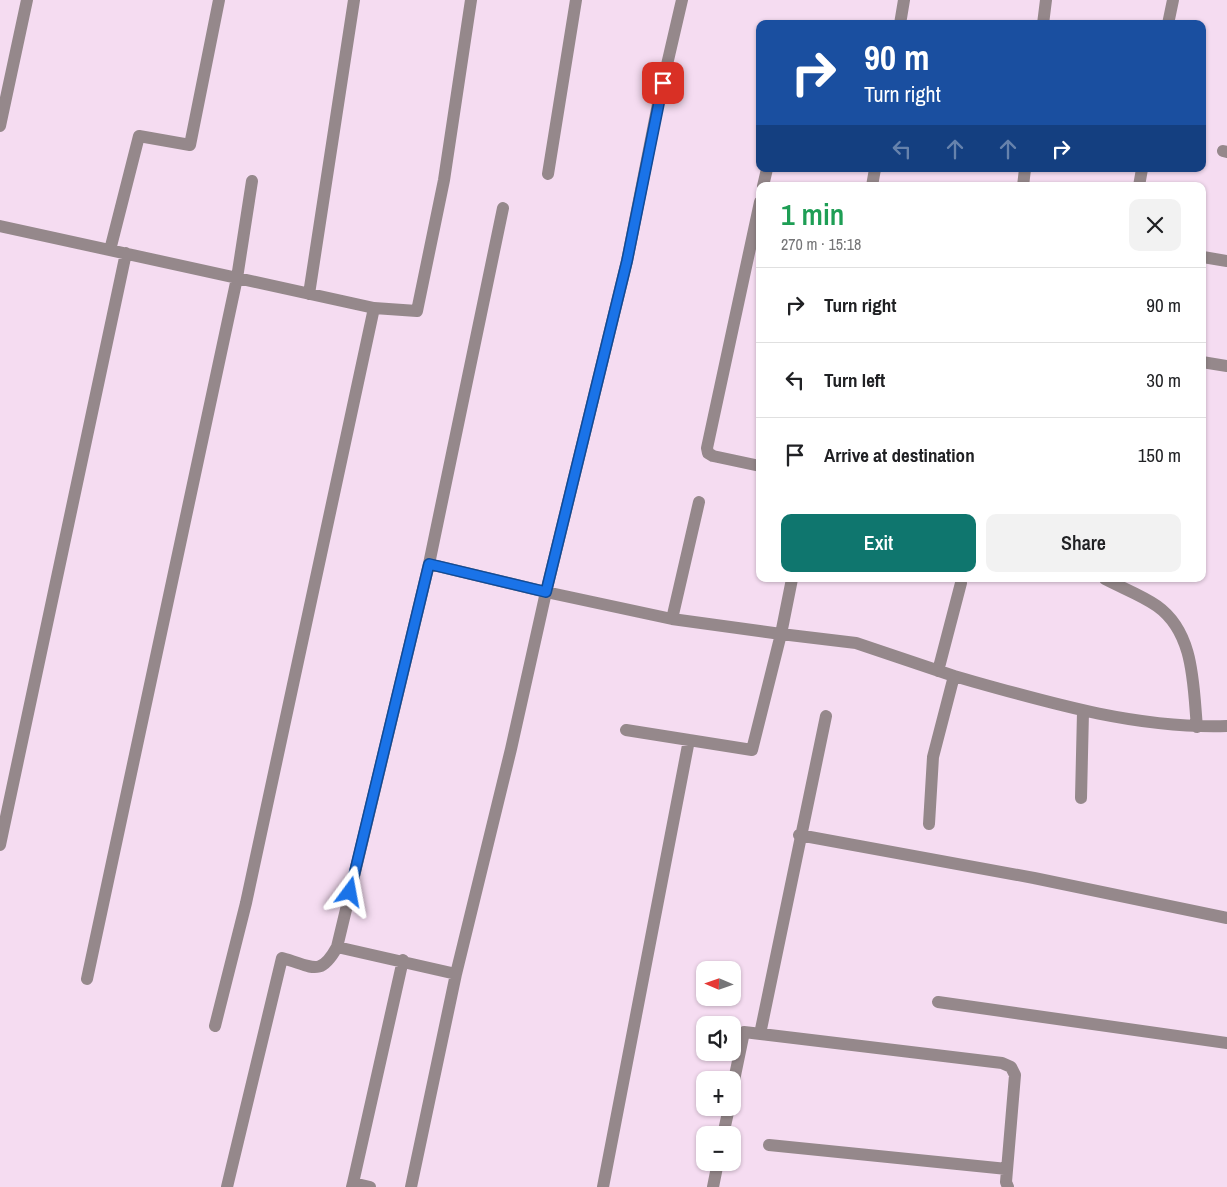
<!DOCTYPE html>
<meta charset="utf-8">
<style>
:root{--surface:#fff;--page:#f2f2f2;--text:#202124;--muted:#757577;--line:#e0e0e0;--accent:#0f766e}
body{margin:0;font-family:"Archivo Narrow",sans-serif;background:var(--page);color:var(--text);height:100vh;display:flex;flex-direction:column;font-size:19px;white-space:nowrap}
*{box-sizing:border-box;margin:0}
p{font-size:16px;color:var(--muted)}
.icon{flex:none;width:28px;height:28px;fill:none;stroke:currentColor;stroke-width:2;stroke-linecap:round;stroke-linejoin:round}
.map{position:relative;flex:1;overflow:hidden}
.drawer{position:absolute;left:756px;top:182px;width:450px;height:400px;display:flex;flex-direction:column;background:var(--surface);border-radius:10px;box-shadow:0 1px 4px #0004}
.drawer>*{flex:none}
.hud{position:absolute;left:756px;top:20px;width:450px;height:152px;border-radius:10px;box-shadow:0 1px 4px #0004;background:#1a4fa0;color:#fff;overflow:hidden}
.needle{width:32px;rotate:272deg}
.controls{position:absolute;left:696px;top:961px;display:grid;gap:10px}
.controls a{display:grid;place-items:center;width:45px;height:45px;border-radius:10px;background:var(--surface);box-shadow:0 1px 4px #0004;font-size:25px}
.pin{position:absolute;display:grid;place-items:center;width:42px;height:42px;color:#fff;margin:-21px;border-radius:10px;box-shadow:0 2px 8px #0006}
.me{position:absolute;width:55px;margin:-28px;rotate:13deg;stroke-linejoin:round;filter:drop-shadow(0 0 4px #0008)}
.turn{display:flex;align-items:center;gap:18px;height:105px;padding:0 25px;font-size:22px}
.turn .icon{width:65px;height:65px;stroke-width:2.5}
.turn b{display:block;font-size:35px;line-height:42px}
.lanes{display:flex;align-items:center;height:48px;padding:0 25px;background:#0003;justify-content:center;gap:25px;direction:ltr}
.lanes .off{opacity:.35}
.round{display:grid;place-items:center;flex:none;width:52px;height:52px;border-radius:10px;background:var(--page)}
.headline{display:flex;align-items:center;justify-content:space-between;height:85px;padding:0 25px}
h1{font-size:30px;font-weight:600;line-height:38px;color:#1e9e55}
.cta{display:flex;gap:10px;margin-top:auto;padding:10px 25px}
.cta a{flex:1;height:58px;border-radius:10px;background:var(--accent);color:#fff;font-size:20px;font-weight:600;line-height:58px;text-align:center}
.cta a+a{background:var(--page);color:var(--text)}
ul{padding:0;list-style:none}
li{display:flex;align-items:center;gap:15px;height:75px;padding:0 25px;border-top:1px solid var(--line)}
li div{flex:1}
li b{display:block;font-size:19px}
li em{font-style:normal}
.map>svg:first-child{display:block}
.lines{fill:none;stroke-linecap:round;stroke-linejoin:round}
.minor{stroke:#95888b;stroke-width:12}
.route-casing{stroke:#114b97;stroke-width:12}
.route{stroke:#1a73e8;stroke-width:9}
</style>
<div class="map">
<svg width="1227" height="1187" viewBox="0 0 1227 1187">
<rect width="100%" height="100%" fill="#f5dcf1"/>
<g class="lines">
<path class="minor" d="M682 0 659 99 627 261 546 592 672 619 781 634 792 579
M900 24 904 0
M1043 24 1046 0
M1168 24 1173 0
M0 126 27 0
M1223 151 1227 152
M548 174 576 0
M763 186 767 169
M872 186 875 169
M1023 186 1025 169
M1139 186 1142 169
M760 202 707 448 708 453 713 456 760 466
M0 226 374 308 246 903 215 1026
M110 250 139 136 190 145 219 0
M1203 257 1227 261
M309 294 354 0
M374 308 417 311 444 180 471 0
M1202 362 1227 366
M429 564 546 592 511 749 456 974 337 947 429 564 503 208
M1105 579C1122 588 1141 595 1157 606 1195 633 1193 686 1197 727
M672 619 699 502
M938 671 961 583
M626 730 752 750 781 634 856 643 954 676
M1081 798 1083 712
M929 824 933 757 954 676C1043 701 1134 729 1227 726
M799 835 1034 878 1227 918
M0 845 126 253
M87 979 237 278 252 181
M938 1002 1227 1043
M760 1034 826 716
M732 1090 744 1032 1002 1063 1011 1067 1015 1075 1006 1182 1008 1187
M723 1135 729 1108
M769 1145 1007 1169
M353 1183 403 960
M227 1187 282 958C312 966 320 978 337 947
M352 1187 353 1183 370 1187
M411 1187 456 974
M603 1187 689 740
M713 1187 718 1162"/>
</g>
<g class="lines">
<g class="route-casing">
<path id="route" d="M350 892 429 564 546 592 627 261 663 83"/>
</g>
<use href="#route" class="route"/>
</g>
</svg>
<div class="controls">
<a><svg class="needle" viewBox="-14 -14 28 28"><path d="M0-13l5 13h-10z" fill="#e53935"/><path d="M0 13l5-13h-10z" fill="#757577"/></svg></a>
<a><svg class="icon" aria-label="sound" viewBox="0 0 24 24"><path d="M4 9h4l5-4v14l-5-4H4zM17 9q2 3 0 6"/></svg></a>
<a>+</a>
<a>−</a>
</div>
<div class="pin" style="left:663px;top:83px;background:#d93025"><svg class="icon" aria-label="arrive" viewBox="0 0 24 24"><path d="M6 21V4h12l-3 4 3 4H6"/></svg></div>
<svg class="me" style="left:350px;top:892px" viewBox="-20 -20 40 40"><path d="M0-17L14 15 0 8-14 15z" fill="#1a73e8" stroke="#fff" stroke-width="4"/></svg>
<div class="hud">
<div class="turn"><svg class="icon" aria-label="right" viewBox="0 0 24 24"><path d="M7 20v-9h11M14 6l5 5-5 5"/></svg><div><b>90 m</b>Turn right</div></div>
<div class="lanes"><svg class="icon off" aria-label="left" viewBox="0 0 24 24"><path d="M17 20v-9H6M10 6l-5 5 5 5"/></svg><svg class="icon off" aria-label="ahead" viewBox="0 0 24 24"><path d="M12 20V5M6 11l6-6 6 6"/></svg><svg class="icon off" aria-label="ahead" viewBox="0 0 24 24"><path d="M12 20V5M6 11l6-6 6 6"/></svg><svg class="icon" aria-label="right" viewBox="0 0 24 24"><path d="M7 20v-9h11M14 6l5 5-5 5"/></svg></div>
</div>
<section class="drawer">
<div class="headline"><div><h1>1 min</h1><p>270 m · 15:18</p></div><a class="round"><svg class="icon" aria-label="close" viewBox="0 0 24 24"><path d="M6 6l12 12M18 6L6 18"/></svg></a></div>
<ul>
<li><svg class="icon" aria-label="right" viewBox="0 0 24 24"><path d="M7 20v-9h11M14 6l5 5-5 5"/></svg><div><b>Turn right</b></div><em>90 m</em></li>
<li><svg class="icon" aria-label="left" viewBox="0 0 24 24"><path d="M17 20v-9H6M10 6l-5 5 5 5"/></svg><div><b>Turn left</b></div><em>30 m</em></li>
<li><svg class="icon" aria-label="arrive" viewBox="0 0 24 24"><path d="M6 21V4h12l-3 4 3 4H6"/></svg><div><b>Arrive at destination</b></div><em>150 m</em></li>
</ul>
<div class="cta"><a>Exit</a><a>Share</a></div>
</section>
</div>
